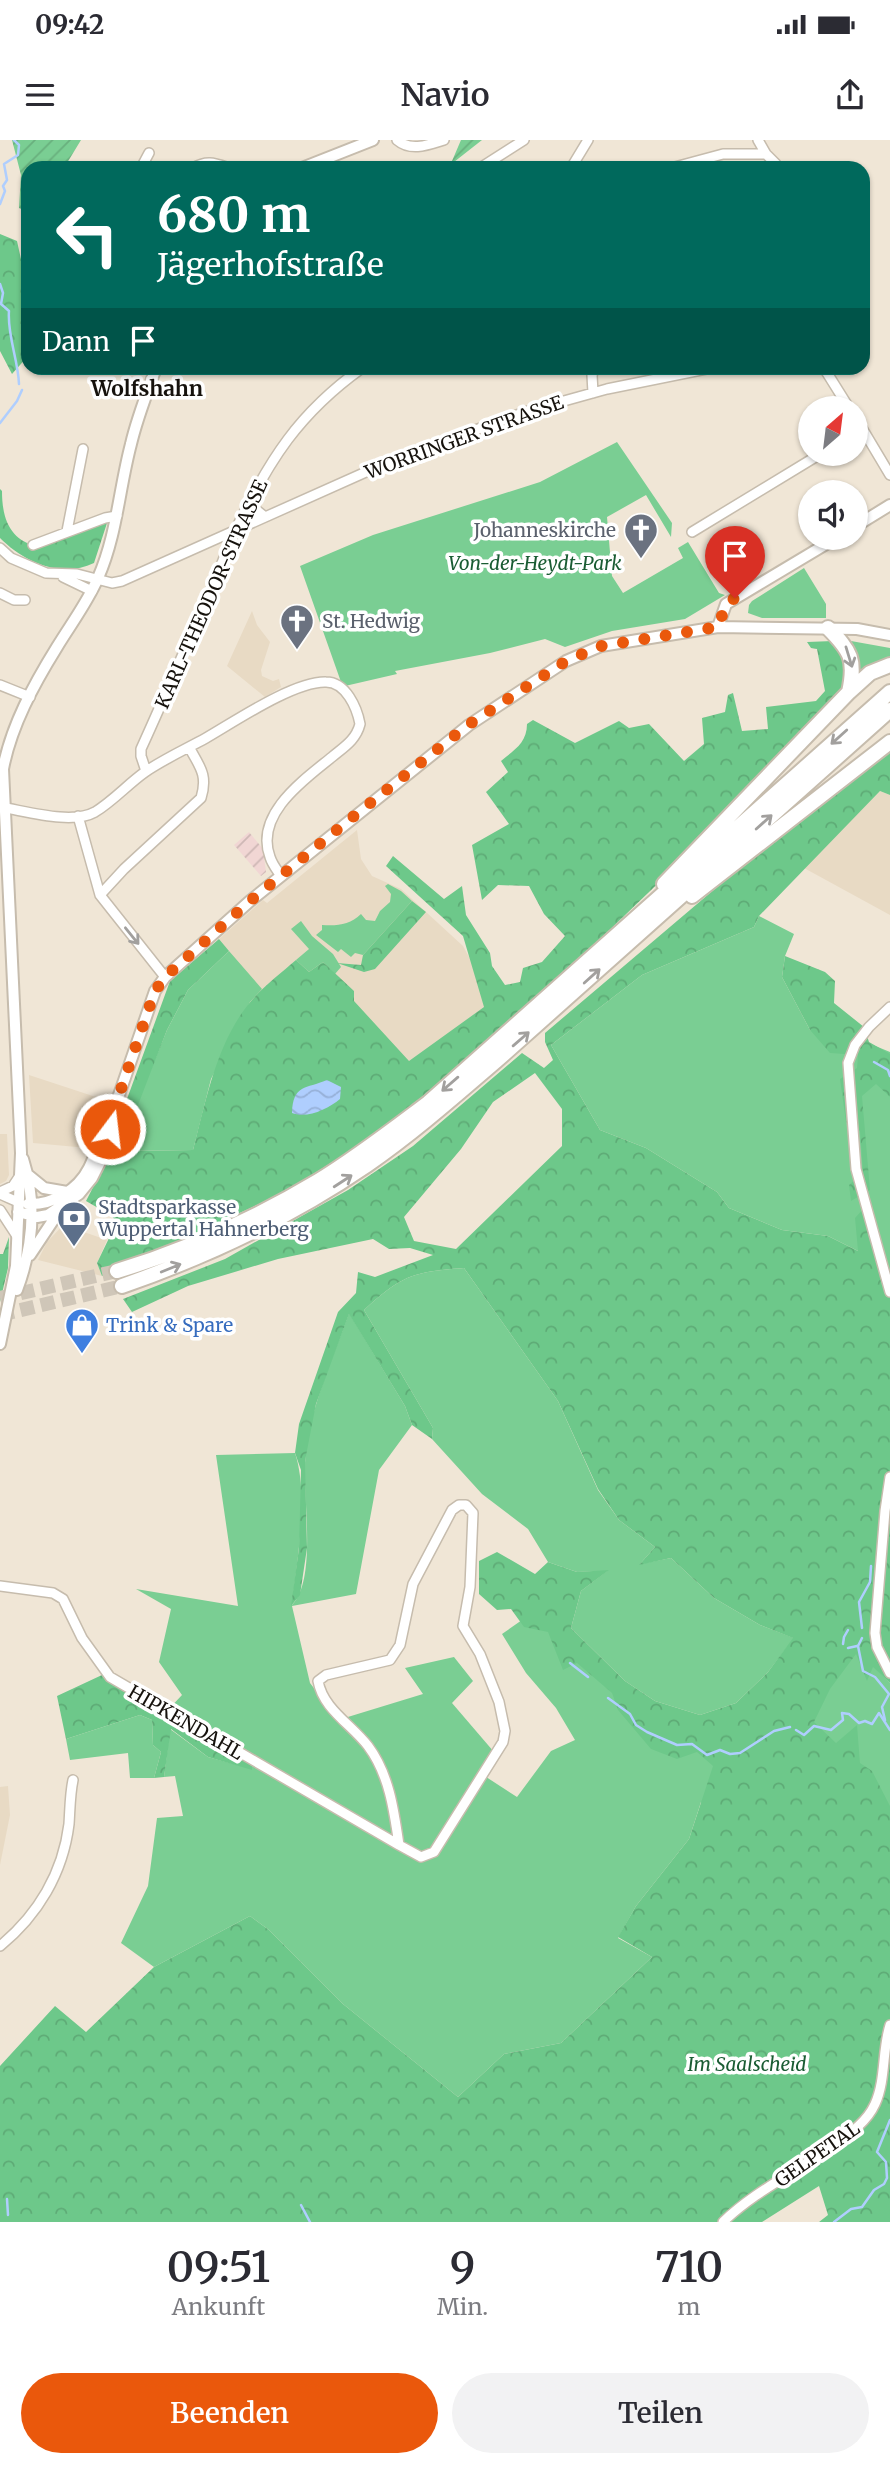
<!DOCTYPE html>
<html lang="de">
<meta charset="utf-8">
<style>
:root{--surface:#fff;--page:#f2f2f3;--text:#2b2b33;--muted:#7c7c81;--accent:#ea580c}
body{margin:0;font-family:Merriweather,serif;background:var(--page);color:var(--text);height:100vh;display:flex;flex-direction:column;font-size:26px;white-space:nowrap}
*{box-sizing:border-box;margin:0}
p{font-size:23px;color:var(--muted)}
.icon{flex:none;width:38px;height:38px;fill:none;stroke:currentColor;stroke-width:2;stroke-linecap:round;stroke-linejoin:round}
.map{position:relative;height:2082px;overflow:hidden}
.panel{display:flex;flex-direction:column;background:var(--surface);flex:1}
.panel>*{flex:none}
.top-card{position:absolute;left:21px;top:21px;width:849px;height:214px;border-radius:21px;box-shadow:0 2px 5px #0004;background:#00695c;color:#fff;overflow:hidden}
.needle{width:46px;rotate:28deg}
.fabs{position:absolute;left:798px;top:256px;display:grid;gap:14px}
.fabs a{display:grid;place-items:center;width:70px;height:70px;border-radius:50%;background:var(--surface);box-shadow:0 2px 5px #0004;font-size:35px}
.pin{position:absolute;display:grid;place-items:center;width:60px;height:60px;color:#fff;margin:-72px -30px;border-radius:50% 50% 50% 0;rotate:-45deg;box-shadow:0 0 7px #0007}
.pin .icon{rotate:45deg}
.me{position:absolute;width:77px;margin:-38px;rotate:15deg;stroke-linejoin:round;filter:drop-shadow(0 0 5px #0008)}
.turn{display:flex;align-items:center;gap:24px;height:147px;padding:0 21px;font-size:32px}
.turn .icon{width:91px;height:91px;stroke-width:2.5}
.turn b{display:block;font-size:49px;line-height:60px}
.then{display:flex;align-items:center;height:66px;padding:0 21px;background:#0003;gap:14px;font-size:26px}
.eta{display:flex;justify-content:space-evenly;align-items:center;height:119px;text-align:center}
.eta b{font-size:42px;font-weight:600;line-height:49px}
.action{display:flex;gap:14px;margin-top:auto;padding:14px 21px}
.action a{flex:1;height:80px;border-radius:42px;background:var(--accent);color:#fff;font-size:28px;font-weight:600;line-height:80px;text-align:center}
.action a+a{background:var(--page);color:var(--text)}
.status{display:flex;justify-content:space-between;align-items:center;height:49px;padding:0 35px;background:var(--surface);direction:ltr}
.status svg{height:19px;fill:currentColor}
header{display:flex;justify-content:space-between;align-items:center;height:91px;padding:0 21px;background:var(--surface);font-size:32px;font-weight:600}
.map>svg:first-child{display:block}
.built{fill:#e8dac4}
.industrial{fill:url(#industrial-furrows)}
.green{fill:#7ace93}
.forest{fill:url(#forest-crowns);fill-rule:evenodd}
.garden{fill:url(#garden-furrows)}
.water{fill:url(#water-waves)}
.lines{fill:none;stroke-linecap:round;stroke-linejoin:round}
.stream{stroke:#afcefe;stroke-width:2.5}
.highway-tunnel{stroke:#cfc6b8;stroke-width:14;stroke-dasharray:14 7;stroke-linecap:butt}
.minor-casing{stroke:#c6bcad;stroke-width:12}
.major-casing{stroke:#c6bcad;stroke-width:14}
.highway-casing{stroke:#c6bcad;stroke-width:18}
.minor{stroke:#fff;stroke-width:9}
.major{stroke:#fff;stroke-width:10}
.highway{stroke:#fff;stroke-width:14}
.oneway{stroke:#a2a09e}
.route{stroke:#ea580c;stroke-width:12;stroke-dasharray:0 21.6}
.labels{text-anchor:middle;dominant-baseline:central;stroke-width:7;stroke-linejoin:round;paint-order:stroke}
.street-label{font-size:19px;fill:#16120d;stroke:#fff}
.worship-label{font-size:19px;fill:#5b616d;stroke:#fff;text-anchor:end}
.park-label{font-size:19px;font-style:italic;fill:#1a5c33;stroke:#fff}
.service-label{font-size:19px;fill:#4e5e75;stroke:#fff;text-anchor:start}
.shop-label{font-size:19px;fill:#366cbe;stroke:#fff;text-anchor:start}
.neighbourhood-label{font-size:21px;font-weight:bold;fill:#16120d;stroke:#fff}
</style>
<div class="status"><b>09:42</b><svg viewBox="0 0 49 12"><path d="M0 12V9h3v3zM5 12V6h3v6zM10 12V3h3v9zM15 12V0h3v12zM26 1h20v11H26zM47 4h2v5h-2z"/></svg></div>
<header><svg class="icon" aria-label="menu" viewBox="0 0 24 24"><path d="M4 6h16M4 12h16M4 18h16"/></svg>Navio<svg class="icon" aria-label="share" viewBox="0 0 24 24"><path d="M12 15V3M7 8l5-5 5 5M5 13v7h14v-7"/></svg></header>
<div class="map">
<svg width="890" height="2082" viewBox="0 0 890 2082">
<defs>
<pattern id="industrial-furrows" width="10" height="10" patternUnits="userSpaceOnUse" patternTransform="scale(1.75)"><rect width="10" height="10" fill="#f1d6d4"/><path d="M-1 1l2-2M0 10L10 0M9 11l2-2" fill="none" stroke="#ceb7b5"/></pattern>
<pattern id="forest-crowns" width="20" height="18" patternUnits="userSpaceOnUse" patternTransform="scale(1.75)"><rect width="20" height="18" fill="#6dc88a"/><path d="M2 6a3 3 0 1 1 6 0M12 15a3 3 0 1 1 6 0" fill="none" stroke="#5eab76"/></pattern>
<pattern id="garden-furrows" width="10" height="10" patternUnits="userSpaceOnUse" patternTransform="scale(1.75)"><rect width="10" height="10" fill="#7ace93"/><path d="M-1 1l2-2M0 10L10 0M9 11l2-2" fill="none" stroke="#69b07e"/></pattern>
<pattern id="water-waves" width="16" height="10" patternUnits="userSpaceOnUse" patternTransform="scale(1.75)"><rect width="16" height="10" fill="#afcefe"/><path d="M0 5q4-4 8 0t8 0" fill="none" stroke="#96b0d8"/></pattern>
</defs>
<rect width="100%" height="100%" fill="#f0e6d6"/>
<path class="built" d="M252 471 257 485 270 502 261 530 262 536 273 541 279 539 281 547 265 557 227 526Z
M880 651 890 655V775L804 728Z
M357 690 361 719 372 736 401 749 463 806 501 875 432 931 193 849 231 814 219 799 263 760 267 763Z
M29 935 105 960 88 1008 33 1003Z
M0 994H7L9 1035 6 1041 0 1044Z
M70 1078 81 1091 107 1100 97 1123 102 1136 38 1120 47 1102Z
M8 1646 10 1675 0 1725V1647Z"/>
<path class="industrial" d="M249 692 263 709 266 732 261 736 234 705Z"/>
<path class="green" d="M617 302 672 383 671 397 646 355 607 377 612 436 623 453 683 418 678 408 688 402 719 453 725 455 685 479 612 491 565 507 545 499 490 513 395 531 397 534 345 546 341 542 300 426 373 395 540 342Z
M804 428 826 464V478H762L748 473 749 465 752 461Z
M851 501 890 508V520L858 539Z
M388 744 401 751 412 761 363 815 355 813 351 817 341 809 338 812 316 795 322 790V785C337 786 350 785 361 774L366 780 375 781 380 771 390 762 391 754 385 746Z
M759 776 794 794 785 816 782 837 810 890 873 905 890 912V1156L858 1111 828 1096 782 1090 729 1068 717 1052 646 1008 600 990 551 905 642 835 754 787Z
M301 781 312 796 333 814 341 827 335 834 323 822 309 832 296 820 309 809 291 789Z
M229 811 262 849 250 862 211 939 193 1010 128 1011 125 988 116 992 127 959 137 964 167 890 188 850Z
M464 1128 558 1261 598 1350 619 1380 655 1407 640 1424 671 1418 714 1458 760 1485 794 1498 768 1532 736 1563 700 1575 655 1561 625 1541 571 1488 581 1451 607 1431 577 1432 548 1422 528 1389 482 1354 432 1299 433 1288 364 1170C402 1135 413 1132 464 1128Z
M349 1173 405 1266 412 1285 379 1330 356 1454 292 1466 310 1543 338 1580 423 1554 405 1528 454 1517 473 1541 452 1563 494 1612 480 1633 517 1657 551 1611 575 1600 556 1568 526 1533 502 1494 522 1480 537 1481 632 1553 694 1580 732 1569 761 1546 816 1468 890 1543V1686L701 1662 689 1699 636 1766 618 1798 652 1817 561 1903 504 1914 458 1957 343 1864 269 1790 250 1776 154 1827 121 1803 148 1746 157 1678 183 1676 175 1636 164 1637 170 1589 208 1617 252 1629 165 1573 182 1555 159 1522 171 1469 136 1449 238 1466 216 1315 295 1313C309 1355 297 1421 292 1465 317 1440 303 1358 305 1323 307 1275 333 1218 349 1173Z
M140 1575 152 1580 153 1605 161 1612 154 1638H130L128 1613 70 1620 66 1599Z"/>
<path class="forest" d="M0 94 17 101 28 151V216L12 234 0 211Z
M0 349 2 351C2 379 10 402 41 407L108 380 94 423C61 439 24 422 0 398Z
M833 501 847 513 844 546 674 728 516 880 443 943 355 1008 283 1053 102 1136 97 1123 111 1094 119 1087 112 1076 86 1061 107 1020 116 992 125 988 128 1011 193 1010C206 960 217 900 252 860 265 845 281 833 296 820L309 832 323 822 354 851V861L409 921 484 867 463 796 386 726 393 716 444 759 462 746 466 775 490 813 492 826 505 845 520 842 523 828 542 822 565 796 544 774 529 746 498 745 482 760 472 705 509 684 486 652 508 632 501 621C514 610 527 603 527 584L533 580 575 603 619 581 629 588 649 584 684 621 704 604 702 578 725 572 728 555 733 553 742 591 768 589 766 567 816 561 825 551 817 509 811 508 807 502Z
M890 612V655L880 651 759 776 754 787 642 835 551 905 600 990 646 1008 717 1052 729 1068 782 1090 828 1096 858 1111 855 1078 864 1068 890 1156V1543L873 1527 867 1541 856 1514 830 1549 814 1582 836 1603 857 1585 860 1623 872 1631 890 1666V2082H819L828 2075 819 2046 762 2082H0V1926L55 1866 86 1892 154 1827 250 1776 269 1790 343 1864 458 1957 504 1914 561 1903 652 1817 618 1797 636 1766 689 1699 713 1626 697 1612 677 1619 651 1609 618 1570 612 1553 577 1523 563 1530 548 1492 524 1487 511 1469 497 1470 479 1454V1421L497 1412 535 1434 548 1422 577 1432 609 1430 581 1451 571 1488 625 1541 655 1561 700 1575 736 1563 768 1532 793 1498 760 1485 714 1458 671 1418 639 1425 655 1407 619 1380 598 1349 558 1261 464 1128C413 1132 402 1135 364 1170L433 1288 432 1299 412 1285 405 1266 349 1174 316 1264 305 1321 307 1408 300 1455 291 1466 299 1408 301 1330 295 1313 299 1284 338 1172 356 1153 358 1132 375 1137 433 1115 410 1108 389 1109 373 1099 278 1119 188 1146 132 1172 123 1159 225 1119 348 1050 413 1006 522 913 544 928 553 920 545 902V893L743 725ZM535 933 562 969V1006L456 1109 414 1101 404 1077 461 1009 493 962Z
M412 761 426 772 375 829 364 832 337 823 361 825 363 815Z
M219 799 229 811 188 850 167 890 138 965 127 959 170 841Z
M785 816 825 832 835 841 834 863 864 887 869 902 890 914V957L876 944 862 956 870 1050 851 1061 849 1045 863 1032 860 991 846 982 840 939 857 928 858 915 830 913 810 890 782 837Z
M9 1097 8 1128 0 1162V1114H3Z
M102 1535 252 1624V1630L208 1617 171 1589 164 1637 154 1638 161 1612 153 1605 152 1580 140 1575 66 1599 57 1556Z"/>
<path class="garden" d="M12 0H81L64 28H28V72L19 68 21 35Z
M461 0H482L454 22 458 28H449Z"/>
<path class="water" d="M327 940 341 947 340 959C328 969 307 979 292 973 293 944 306 949 327 940Z"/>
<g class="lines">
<path class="stream" d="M0 64 5 51 3 46 7 40 4 24 18 15 19 5 14 0
M0 144 3 153 1 164 9 171C7 195 18 219 19 244
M0 283 17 261 22 250
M874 922 888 930 890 936
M862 1488 859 1462 870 1442 871 1426
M862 1498 858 1506 863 1531 875 1537 889 1554 882 1567 885 1580
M843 1504 844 1497 848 1490
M848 1508 857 1506
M570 1523 588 1537
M608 1558 630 1574 636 1585 647 1592 677 1605 692 1604 707 1615 720 1610 730 1614 740 1613 774 1591 790 1587
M796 1590 804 1595 814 1586 831 1590 843 1580 842 1573 849 1574 859 1583 865 1581 872 1584 879 1573 890 1590
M7 2059 8 2075
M301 2065 310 2082
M834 2082 851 2069 862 2067 874 2050 884 2044 887 2038 886 2022 877 2012 890 1980"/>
<path class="highway-tunnel" d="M0 1158 117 1131
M0 1175 122 1146"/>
<g class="minor-casing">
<path id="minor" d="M397 0C411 12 428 5 444 0
M758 0 766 14 776 24
M141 28 149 13
M193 28C207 20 214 23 229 28
M480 28 524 0
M571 28 588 0
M671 28 723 14H766
M824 228 849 268
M593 253 592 235 595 228
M856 278 890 335
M249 364 265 377
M67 391 83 309
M692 392 822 313
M33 405 105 378 117 376
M0 408 11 418 46 433 77 434 112 443 122 441 395 319 528 271 607 249 711 228
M63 437 92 451
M0 453 14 460H25
M0 545 30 557
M146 631 141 616V609C167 552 191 495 216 438 223 422 228 405 236 389 269 320 299 273 362 228
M0 667C26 671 72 685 95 672 113 661 128 644 145 632 164 619 186 609 206 598 234 582 294 541 326 542 346 542 357 568 360 584 356 600 344 607 332 617 305 639 254 674 270 717 272 724 277 730 281 736
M78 676 100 755 165 837
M100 755 124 729 201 658C208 635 200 627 189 607
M890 867 869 887 855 905 848 923 856 1029 890 1152
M0 1052 13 1046 19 1037
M0 1054 18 1062
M0 1070 17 1096
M890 1337 885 1371 875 1493 877 1507 890 1533
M0 1446 53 1453 63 1459 82 1498 110 1537 399 1705C394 1670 389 1634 368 1606 351 1584 323 1569 318 1541L326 1535 390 1520 400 1505 413 1444 452 1370 459 1365H466L473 1373 470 1447 463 1486 480 1514 499 1562 505 1591 503 1602 434 1712 421 1717 399 1705
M0 1806C38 1775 63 1733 69 1684 70 1669 70 1654 73 1640
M723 2082C754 2052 794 2033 829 2008 846 1996 866 1984 875 1964 886 1940 882 1910 890 1885"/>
</g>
<g class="major-casing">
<path id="major" d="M302 28 373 0
M856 386 890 365
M718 487 726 464 838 397
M28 1035 44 1048 67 1052
M28 1064C53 1065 78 1050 89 1028 96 1014 99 999 106 986
M18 1072 37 1077 48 1075 79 1054 92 1038 103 1016 110 981 155 851 165 837 250 761 469 585 566 521 601 506 718 487 857 489 890 495
M30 1115 60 1070
M17 1150C33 1107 37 1063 23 1019
M0 1204 16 1126 21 1013 3 629C11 586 34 544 57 507 71 484 87 463 98 438 117 395 119 349 131 304 137 278 147 253 156 228"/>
</g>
<g class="highway-casing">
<path id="highway" d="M828 488C851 511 856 520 849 552
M664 744 849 552 870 533 890 525
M692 756 890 602
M117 1131C187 1110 256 1078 318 1041 356 1018 392 990 428 963L890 552
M122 1146C208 1116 291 1077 367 1025 412 994 454 957 496 921L890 570"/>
</g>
<use href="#minor" class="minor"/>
<use href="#major" class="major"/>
<use href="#highway" class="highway"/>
</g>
<defs><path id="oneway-shaft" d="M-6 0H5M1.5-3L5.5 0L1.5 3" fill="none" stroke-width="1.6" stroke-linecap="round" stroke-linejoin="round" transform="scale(1.75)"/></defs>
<g class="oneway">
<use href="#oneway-shaft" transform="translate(849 517) rotate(73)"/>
<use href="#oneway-shaft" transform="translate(839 597) rotate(138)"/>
<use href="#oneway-shaft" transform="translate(764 682) rotate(-42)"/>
<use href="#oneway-shaft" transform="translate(132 796) rotate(51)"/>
<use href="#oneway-shaft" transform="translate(592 836) rotate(-42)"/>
<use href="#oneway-shaft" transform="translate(521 899) rotate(-41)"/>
<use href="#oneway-shaft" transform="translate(450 944) rotate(139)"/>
<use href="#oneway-shaft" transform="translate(343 1041) rotate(-33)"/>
<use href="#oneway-shaft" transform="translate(171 1128) rotate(-22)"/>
</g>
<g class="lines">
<path class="route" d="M110 989V981L155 851 165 837 250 761 354 676 468 585 566 521 601 506 718 487 726 464 735 458"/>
</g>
<defs>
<g id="church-pin" transform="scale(1.75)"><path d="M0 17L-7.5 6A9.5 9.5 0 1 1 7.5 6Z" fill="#6b7280" stroke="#fff"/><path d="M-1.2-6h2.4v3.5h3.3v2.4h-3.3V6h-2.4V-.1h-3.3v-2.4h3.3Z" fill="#fff"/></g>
<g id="bank-pin" transform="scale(1.75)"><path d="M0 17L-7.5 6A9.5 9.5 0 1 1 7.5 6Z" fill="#5c6f8a" stroke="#fff"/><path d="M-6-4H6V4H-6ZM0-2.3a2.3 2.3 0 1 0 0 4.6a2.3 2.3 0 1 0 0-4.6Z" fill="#fff"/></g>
<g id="shop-pin" transform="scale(1.75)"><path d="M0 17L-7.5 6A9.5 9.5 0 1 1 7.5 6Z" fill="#3f7fe0" stroke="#fff"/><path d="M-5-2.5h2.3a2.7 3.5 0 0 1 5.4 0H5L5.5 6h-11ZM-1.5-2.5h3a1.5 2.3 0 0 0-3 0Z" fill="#fff"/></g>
</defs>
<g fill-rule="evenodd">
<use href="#church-pin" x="641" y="390"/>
<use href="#church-pin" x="297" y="481"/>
<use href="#bank-pin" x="74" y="1078"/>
<use href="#shop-pin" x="82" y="1185"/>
</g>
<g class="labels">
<g class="street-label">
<text transform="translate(464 297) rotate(-20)">WORRINGER STRASSE</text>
<text transform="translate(211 454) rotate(-66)">KARL-THEODOR-STRASSE</text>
<text transform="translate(186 1582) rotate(30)">HIPKENDAHL</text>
<text transform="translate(817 2014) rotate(-35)">GELPETAL</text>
</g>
<g class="worship-label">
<text x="616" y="390">Johanneskirche</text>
<text x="322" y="481" text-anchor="start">St. Hedwig</text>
</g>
<g class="park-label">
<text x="535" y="423">Von-der-Heydt-Park</text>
<text x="747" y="1924">Im Saalscheid</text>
</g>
<g class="service-label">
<text x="98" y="1067">Stadtsparkasse<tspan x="98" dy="22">Wuppertal Hahnerberg</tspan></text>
</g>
<g class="shop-label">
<text x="106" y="1185">Trink &amp; Spare</text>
</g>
<g class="neighbourhood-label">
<text x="147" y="248">Wolfshahn</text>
</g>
</g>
</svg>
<div class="fabs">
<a><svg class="needle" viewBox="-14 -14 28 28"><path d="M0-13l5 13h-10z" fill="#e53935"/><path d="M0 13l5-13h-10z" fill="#7c7c81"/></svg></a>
<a><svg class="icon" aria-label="sound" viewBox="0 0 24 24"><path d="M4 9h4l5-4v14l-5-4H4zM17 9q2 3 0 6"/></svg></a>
</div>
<div class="pin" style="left:735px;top:458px;background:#d93025"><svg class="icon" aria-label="arrive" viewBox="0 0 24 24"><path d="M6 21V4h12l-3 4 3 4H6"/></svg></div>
<svg class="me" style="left:110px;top:989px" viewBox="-20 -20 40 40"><circle r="17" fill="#ea580c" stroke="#fff" stroke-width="3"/><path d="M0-11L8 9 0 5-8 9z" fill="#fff"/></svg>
<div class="top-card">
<div class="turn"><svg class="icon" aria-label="left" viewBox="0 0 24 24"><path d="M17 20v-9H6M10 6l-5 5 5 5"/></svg><div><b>680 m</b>Jägerhofstraße</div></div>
<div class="then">Dann<svg class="icon" aria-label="arrive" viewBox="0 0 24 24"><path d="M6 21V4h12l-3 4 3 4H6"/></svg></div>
</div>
</div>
<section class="panel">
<div class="eta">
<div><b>09:51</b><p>Ankunft</p></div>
<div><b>9</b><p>Min.</p></div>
<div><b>710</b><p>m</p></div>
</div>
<div class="action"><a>Beenden</a><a>Teilen</a></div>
</section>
